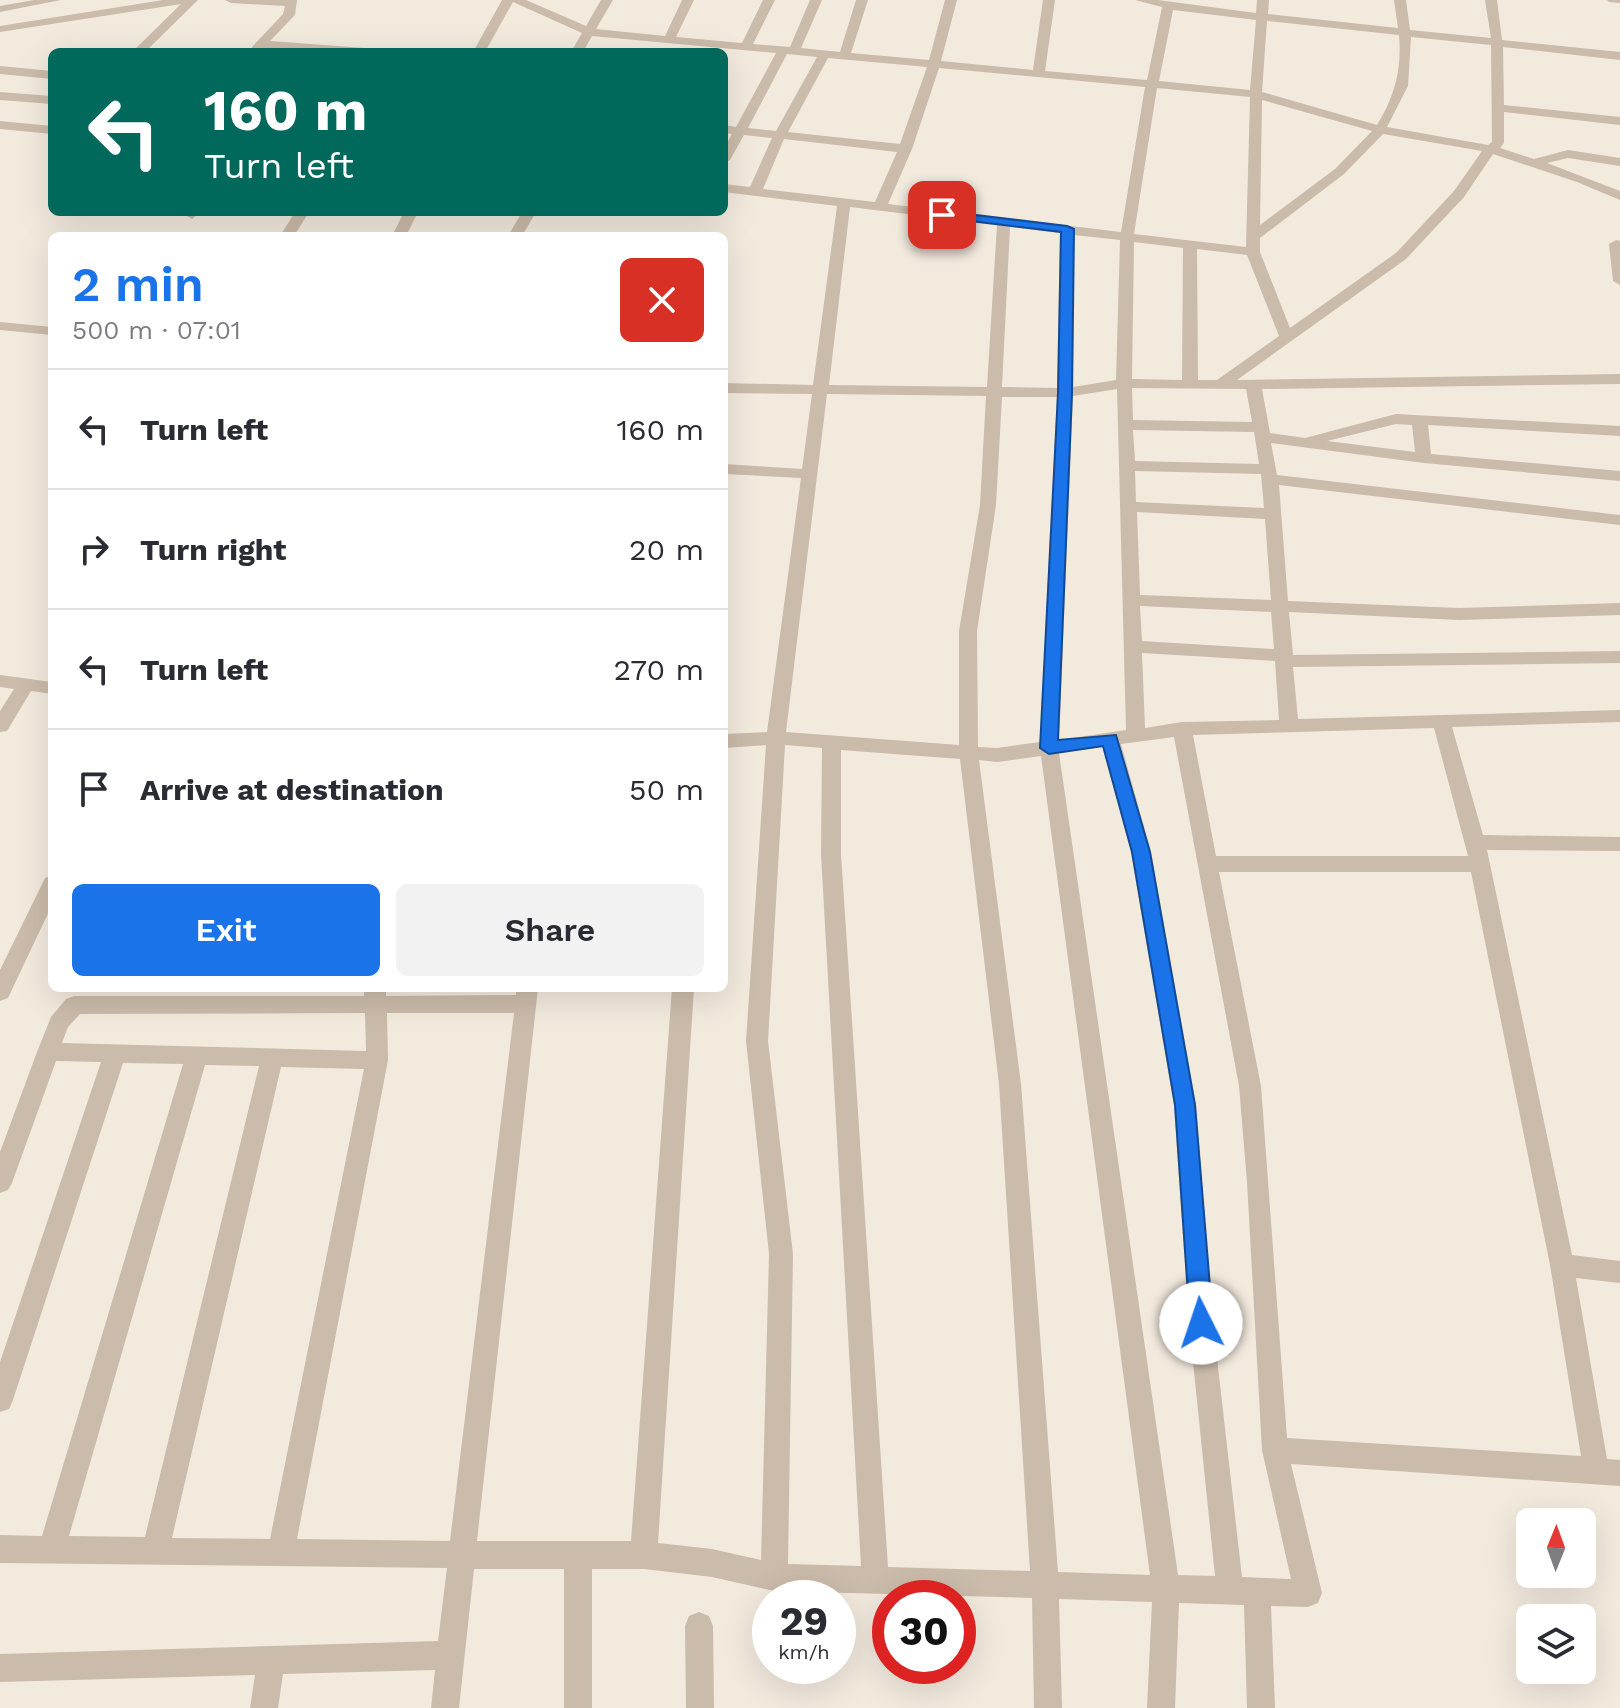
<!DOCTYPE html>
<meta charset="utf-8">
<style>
:root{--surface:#fff;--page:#f2f2f3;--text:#2b2b33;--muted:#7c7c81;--line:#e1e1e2;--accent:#1a73e8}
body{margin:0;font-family:"Work Sans",sans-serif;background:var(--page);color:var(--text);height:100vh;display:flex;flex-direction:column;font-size:30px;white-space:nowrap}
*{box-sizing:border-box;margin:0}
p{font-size:26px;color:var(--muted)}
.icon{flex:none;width:44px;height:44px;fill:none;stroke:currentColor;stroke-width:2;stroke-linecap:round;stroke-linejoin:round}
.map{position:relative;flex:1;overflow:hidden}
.drawer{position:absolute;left:48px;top:232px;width:680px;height:760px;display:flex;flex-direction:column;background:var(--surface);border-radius:12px;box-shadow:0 8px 32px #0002}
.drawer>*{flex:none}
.guide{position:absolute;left:48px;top:48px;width:680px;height:168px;border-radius:12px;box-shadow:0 8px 32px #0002;background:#00695c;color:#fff;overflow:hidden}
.needle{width:52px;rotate:1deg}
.tools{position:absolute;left:1516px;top:1508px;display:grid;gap:16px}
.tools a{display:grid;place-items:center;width:80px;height:80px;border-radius:12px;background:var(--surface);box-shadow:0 8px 32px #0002;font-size:40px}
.speed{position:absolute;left:752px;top:1580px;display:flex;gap:16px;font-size:40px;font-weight:700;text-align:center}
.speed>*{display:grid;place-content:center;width:104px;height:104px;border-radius:50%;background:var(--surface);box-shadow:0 8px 32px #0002;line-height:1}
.speed small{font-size:20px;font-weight:400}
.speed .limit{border:12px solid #d22;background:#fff;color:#111}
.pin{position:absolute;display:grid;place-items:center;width:68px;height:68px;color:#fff;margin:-34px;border-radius:16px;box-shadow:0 4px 12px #0006}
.me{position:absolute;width:88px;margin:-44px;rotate:356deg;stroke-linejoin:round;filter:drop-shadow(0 0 6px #0008)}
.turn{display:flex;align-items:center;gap:28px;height:168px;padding:0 24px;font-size:36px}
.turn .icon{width:104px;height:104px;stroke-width:2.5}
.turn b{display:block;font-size:56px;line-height:68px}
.round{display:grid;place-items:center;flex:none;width:84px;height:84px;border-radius:12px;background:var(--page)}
.summary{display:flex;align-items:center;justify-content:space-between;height:136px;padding:0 24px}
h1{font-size:48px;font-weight:600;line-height:60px;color:var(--accent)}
.action{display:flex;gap:16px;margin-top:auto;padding:16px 24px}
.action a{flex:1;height:92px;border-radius:12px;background:var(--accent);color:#fff;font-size:32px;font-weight:600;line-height:92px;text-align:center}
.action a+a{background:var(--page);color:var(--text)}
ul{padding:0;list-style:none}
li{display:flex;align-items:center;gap:24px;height:120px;padding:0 24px;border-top:2px solid var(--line)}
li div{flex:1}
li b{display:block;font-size:30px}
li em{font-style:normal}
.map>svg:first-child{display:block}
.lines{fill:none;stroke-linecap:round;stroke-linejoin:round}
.service{fill:#cbbbaa;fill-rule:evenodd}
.minor{fill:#cbbbaa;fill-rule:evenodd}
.route{fill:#1a73e8;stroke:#114b97;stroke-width:2}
</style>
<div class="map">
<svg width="1620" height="1708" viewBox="0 0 1620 1708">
<rect width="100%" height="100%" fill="#f3eade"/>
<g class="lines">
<path class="service" d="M190 212H200L192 219 187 216Z"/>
<path class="minor" d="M34 0H61L0 12V6Z
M163 0H198L145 52H132L181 4 0 32V26Z
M225 0H297L295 15 270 41 365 48 371 52 264 48 260 51H252V47L283 14 285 6 231 3Z
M502 0H526L586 26 601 0H613L596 29 665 36 682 0H694L676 37 742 43 763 0H775L753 44 790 47 810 0H822L801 48 840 52 856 0H868L851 53 929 60 945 0H957L941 61 1033 70 1043 0H1055L1045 71 1147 80 1162 7 1135 0H1158L1256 13 1257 0H1269L1268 14 1398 28 1394 0H1406L1410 30 1491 38 1485 0H1497L1502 40 1620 52V60L1503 47 1504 105 1620 117V125L1504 112V143L1500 148 1534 159 1568 150 1620 158V166L1568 158 1547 163 1620 191V200L1577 182 1493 154 1464 197 1406 259 1237 380 1620 374V384L1262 389 1270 433 1305 438 1396 414 1620 426V436L1428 425 1431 454 1620 471V481L1424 463 1271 443 1277 475 1620 515V525L1279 485 1288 601 1459 608 1620 603V615L1459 620 1289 612 1293 655 1620 651V663L1293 667 1298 719 1620 710V722L1452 727 1483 835 1620 837V851L1487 850 1572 1255 1620 1261V1283L1576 1278 1607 1459 1620 1460V1486L1291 1464 1322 1593 1318 1603 1308 1607 1271 1606 1275 1708H1247L1244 1605 1179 1603 1175 1708H1147L1152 1602 1059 1599 1062 1708H1034L1032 1598 774 1591 712 1577 644 1569H592V1708H564V1569H474L459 1708H431L435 1670 283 1674 278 1708H250L255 1675 0 1682V1654L438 1641 447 1568 0 1563V1535L42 1536 183 1064 123 1063 13 1400 9 1409 0 1412V1362L101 1062 56 1061 12 1183 8 1190 0 1193V1152L37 1052 51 1017 66 999 74 996H364V988H386V996L516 995V988H538L477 1541H631L672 988H694L658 1543 712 1549 761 1560 769 1254 746 1041 766 745 724 748V734L767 732 801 478 724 474V464L802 469 812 394 724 393V383L813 385 837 206 724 192V184L750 187 772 138 744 135 730 160 724 164V148L732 134 724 133V125L736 127 776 53 592 36 583 52H571L582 33 513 2 485 52H473ZM1173 10 1256 20 1250 90 1159 81ZM1267 21 1399 35C1402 69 1395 96 1377 125L1262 92ZM1411 37 1491 45 1492 142 1488 145 1387 127 1408 86ZM787 54 817 57 776 131 748 128ZM828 58 927 67 900 144 788 132ZM939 68 1145 87 1121 232 888 204 912 149ZM1157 88 1250 97 1246 247 1134 234ZM1262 100 1372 131 1335 169 1260 225ZM1383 134 1482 151 1454 191 1396 253 1290 328 1260 252V238L1344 174ZM784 139 897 152 875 202 763 189ZM850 207 997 225 987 387 829 385ZM1010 227 1060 233 1057 388 1002 387ZM1074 235 1120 240 1116 380 1073 387ZM1134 242 1183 248 1182 380 1132 379ZM1197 249 1247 255 1279 336 1217 380H1198ZM1132 388 1246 389 1252 422 1133 420ZM1117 389 1126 730 1059 740 1073 396ZM827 394 986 396 980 505 959 631V745L786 732ZM1002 397H1057L1040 742 997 748 978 747 977 631 996 505ZM1396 424 1412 425 1415 452 1327 441ZM1133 430 1254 432 1259 464 1135 461ZM1135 471 1261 474 1264 508 1136 502ZM1137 512 1265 519 1271 600 1140 595ZM1140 606 1271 612 1274 649 1142 641ZM1142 653 1275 661 1279 720 1182 722 1145 728ZM1434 728 1468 856H1216L1193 735ZM1174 737 1239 1086 1247 1182 1262 1450 1291 1579 1242 1577 1213 1323 1196 1105 1151 852 1121 744ZM785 745 822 748 821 854 861 1566 788 1564 793 1254 768 1041ZM1103 747 1131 852 1174 1105 1189 1323 1215 1576 1178 1575 1059 753ZM841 750 960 759 999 1084 1030 1571 888 1567 841 854ZM1041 756 1150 1575 1058 1572 1021 1084 979 760 997 762ZM1219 872H1471L1550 1265 1581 1456 1287 1438 1261 1086ZM365 1013 366 1051 62 1043 68 1027 80 1014ZM387 1013H514L450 1541 297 1539 388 1060ZM205 1065 259 1066 145 1537 69 1536ZM281 1067 364 1069 270 1539 172 1538Z
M1607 0H1620V3L1609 2Z
M0 66 52 71V79L0 74Z
M0 92 52 96V104L0 100Z
M0 121 52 126V134L0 129Z
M295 212H309L294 236H280Z
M404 212H418L406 236H392Z
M522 212H536L522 236H508Z
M1616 240 1620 241V285L1613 281 1609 244Z
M0 322 52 327V335L0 330Z
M0 675 52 682V694L31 691 7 731 0 732V711L14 689 0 687Z
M52 875V905L8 998 0 1001V970L45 878Z
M699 1612 709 1616 713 1626 714 1708H686L685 1626 689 1616Z"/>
</g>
<path class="route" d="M942 211 1067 226 1074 229 1072 393 1058 740 1116 735 1150 852 1195 1105 1213 1323 1209 1331 1201 1334 1193 1331 1190 1323 1175 1105 1132 852 1103 746 1049 754 1040 748 1058 393 1061 232 937 217 936 215Z"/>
</svg>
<div class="tools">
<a><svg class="needle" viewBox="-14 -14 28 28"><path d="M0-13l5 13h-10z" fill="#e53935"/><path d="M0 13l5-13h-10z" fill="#7c7c81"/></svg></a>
<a><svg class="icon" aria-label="layers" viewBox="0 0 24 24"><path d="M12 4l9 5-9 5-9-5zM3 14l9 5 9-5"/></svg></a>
</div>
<div class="speed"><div>29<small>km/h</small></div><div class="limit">30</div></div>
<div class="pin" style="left:942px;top:215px;background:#d93025"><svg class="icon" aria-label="arrive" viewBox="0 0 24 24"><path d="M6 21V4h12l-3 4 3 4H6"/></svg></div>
<svg class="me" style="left:1201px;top:1323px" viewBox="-20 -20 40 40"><circle r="19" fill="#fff"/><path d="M0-13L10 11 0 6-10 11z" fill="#1a73e8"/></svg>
<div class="guide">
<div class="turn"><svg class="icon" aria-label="left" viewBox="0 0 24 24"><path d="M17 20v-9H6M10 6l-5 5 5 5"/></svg><div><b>160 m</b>Turn left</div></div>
</div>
<section class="drawer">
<div class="summary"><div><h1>2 min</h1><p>500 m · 07:01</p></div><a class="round" style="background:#d93025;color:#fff"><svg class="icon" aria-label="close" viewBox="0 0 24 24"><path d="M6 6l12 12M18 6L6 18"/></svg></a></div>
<ul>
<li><svg class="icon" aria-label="left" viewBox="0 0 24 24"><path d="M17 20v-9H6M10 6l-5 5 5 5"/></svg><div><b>Turn left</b></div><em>160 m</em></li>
<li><svg class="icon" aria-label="right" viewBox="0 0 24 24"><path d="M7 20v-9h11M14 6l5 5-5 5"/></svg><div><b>Turn right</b></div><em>20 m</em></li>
<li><svg class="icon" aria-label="left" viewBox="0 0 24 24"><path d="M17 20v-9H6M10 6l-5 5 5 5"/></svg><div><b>Turn left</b></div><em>270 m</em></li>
<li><svg class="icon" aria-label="arrive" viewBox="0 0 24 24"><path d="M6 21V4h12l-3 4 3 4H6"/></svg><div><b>Arrive at destination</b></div><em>50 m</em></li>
</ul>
<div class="action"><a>Exit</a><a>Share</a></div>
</section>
</div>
